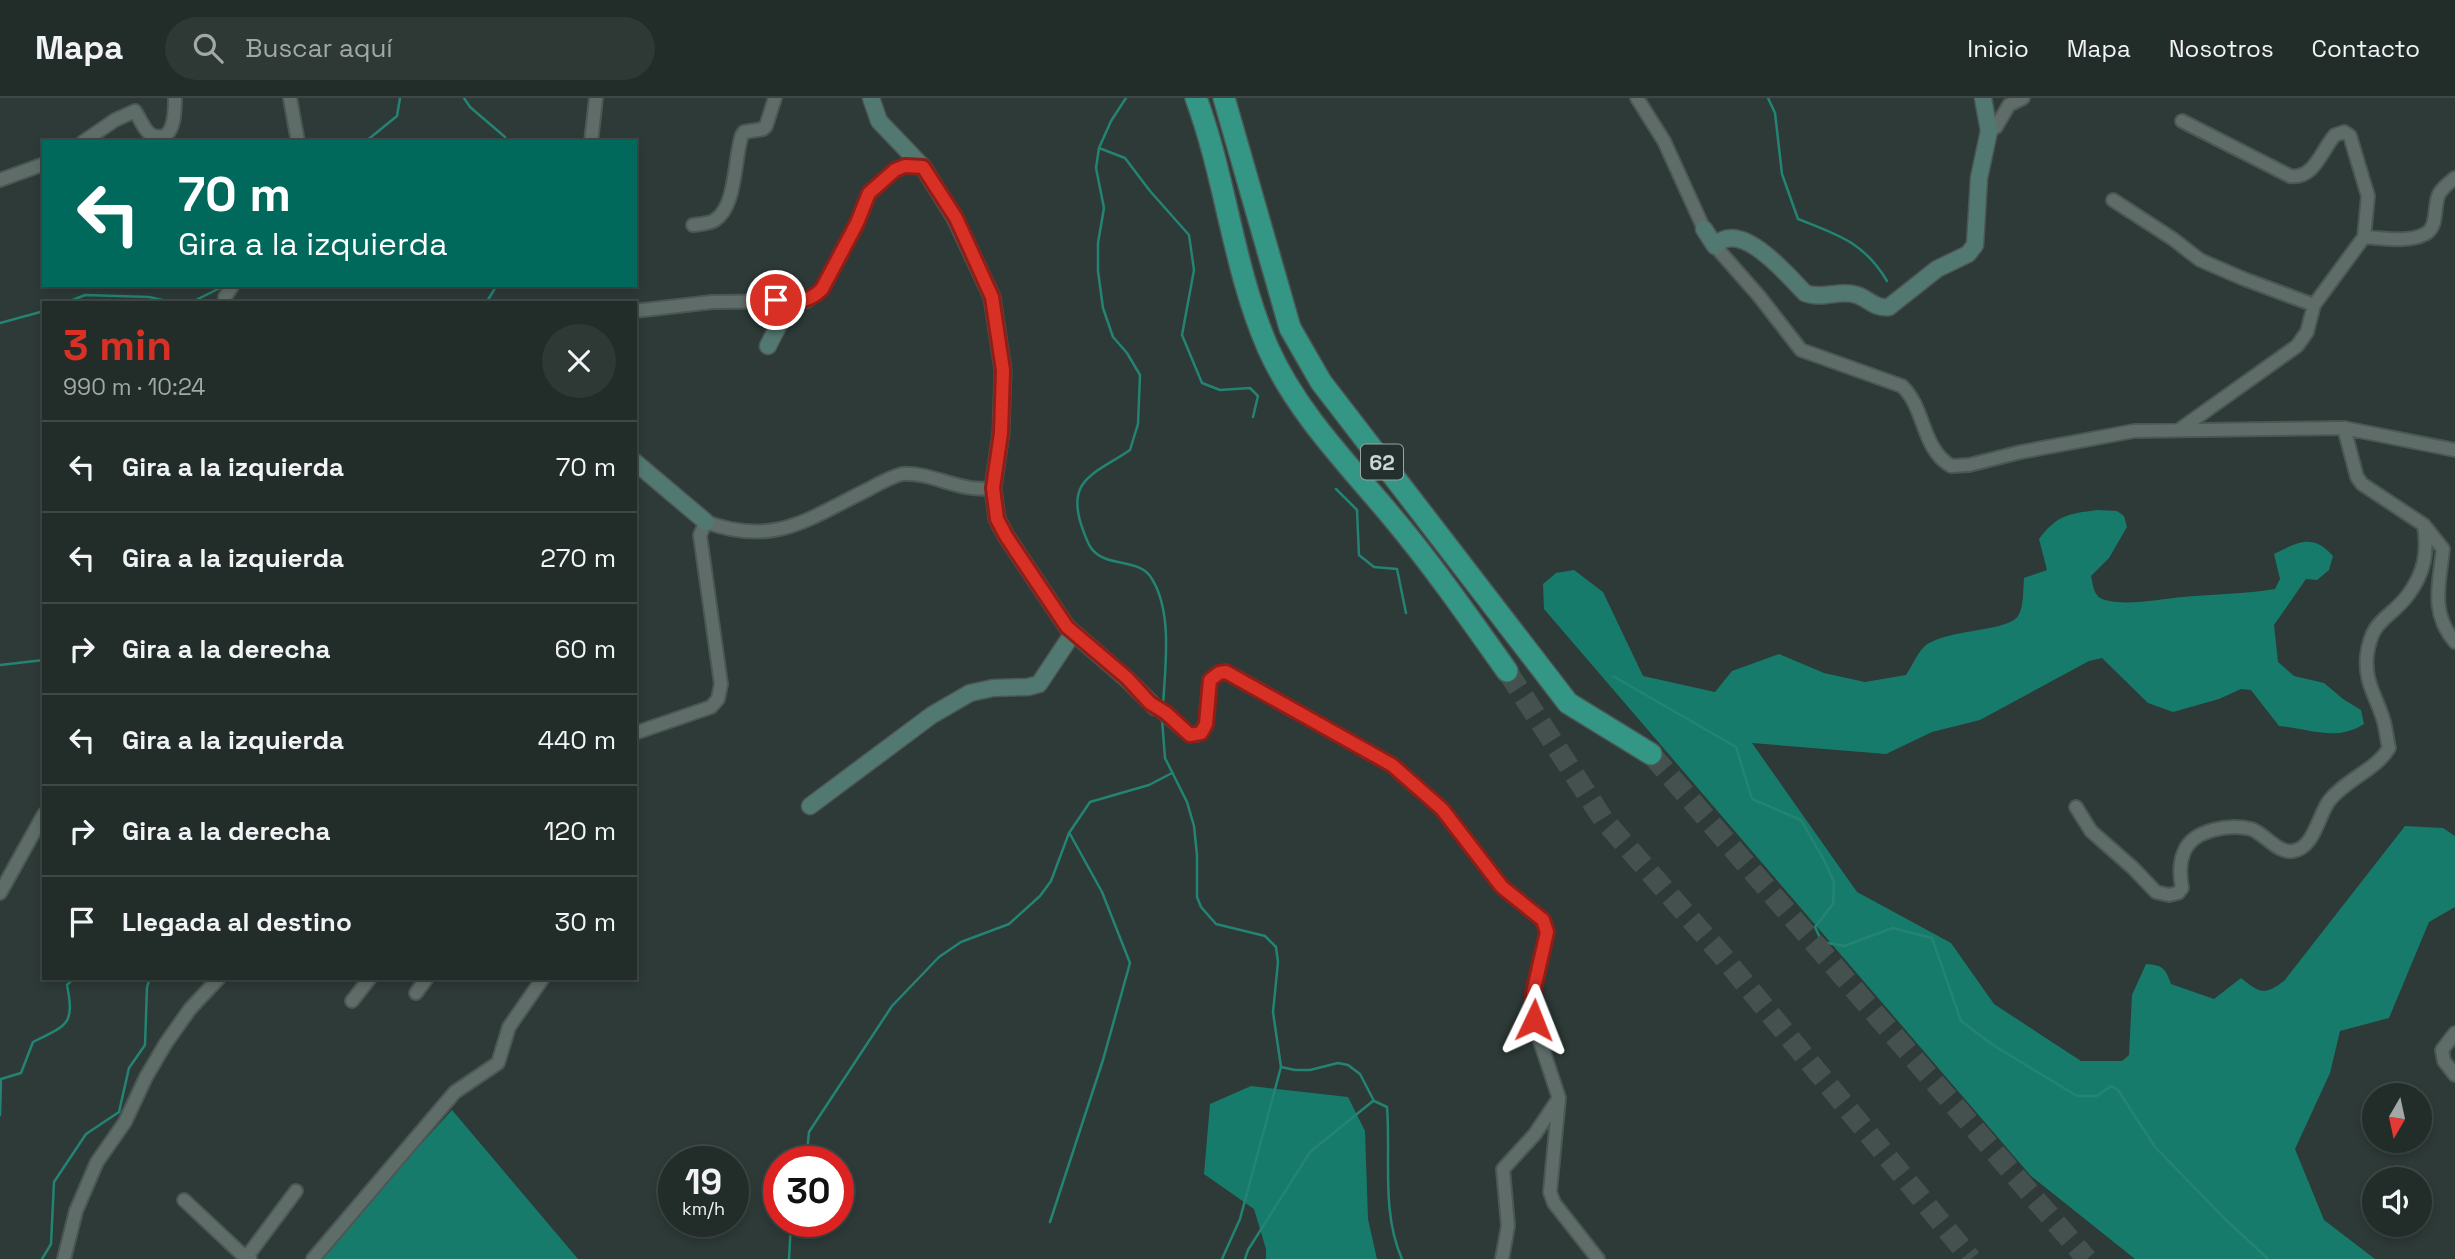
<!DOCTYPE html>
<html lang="es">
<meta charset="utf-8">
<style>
:root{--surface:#222c29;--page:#2e3835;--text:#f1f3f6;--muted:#a2a7a8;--line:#3f4846;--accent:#d93025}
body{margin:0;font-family:"Space Grotesk",sans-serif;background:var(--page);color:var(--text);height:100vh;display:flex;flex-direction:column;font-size:26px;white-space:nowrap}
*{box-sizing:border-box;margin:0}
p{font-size:23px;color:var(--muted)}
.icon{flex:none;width:38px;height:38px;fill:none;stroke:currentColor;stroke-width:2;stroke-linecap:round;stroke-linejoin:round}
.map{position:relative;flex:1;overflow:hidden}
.panel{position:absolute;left:42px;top:203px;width:595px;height:679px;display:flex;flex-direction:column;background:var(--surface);border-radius:0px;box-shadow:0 4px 10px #0003,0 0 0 2px var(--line)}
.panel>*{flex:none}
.hud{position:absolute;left:42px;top:42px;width:595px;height:147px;border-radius:0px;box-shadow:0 4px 10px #0003,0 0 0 2px var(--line);background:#00695c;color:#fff;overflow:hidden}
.needle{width:46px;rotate:189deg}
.fabs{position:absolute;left:2362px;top:985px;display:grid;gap:14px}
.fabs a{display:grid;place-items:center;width:70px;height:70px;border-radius:50%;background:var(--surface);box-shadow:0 4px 10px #0003,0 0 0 2px var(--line);font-size:35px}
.speed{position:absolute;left:658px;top:1048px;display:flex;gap:14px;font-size:35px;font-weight:700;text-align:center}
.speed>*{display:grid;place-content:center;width:91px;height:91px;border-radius:50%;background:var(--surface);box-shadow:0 4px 10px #0003,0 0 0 2px var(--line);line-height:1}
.speed small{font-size:18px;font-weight:400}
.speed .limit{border:10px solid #d22;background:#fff;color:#111}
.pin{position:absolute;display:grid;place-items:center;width:60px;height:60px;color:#fff;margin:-30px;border:4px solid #fff;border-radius:50%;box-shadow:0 2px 7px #0007}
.me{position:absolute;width:77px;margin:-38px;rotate:2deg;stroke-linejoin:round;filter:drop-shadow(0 0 5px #0008)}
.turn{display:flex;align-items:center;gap:24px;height:147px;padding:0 21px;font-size:32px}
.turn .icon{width:91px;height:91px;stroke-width:2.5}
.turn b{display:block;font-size:49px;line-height:60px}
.round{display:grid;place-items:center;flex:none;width:74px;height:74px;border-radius:37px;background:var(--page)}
.head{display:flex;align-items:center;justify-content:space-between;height:119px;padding:0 21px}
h1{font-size:42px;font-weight:800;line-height:52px;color:var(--accent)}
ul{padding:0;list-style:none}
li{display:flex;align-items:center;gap:21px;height:91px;padding:0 21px;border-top:2px solid var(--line)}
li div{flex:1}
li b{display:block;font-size:26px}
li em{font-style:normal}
header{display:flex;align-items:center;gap:42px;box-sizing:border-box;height:98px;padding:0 35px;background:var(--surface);border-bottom:2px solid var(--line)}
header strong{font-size:33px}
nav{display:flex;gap:38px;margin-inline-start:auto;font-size:24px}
.search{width:490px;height:63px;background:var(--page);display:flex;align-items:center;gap:18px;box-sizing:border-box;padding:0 24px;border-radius:38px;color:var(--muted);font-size:26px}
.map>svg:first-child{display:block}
.forest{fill:#177b6b}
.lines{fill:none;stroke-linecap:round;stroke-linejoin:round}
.stream{stroke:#248373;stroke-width:2.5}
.highway-tunnel{stroke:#45514f;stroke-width:21;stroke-dasharray:21 10;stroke-linecap:butt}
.street-casing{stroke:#4c5755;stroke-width:16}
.secondary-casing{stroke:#4c5755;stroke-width:19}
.highway-casing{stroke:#4c5755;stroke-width:24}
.street{stroke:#5f6d69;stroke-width:12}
.secondary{stroke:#527971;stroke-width:16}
.highway{stroke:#349685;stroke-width:21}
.route-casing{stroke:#8d1f18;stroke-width:18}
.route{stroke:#d93025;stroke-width:12}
.labels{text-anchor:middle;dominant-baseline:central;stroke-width:7;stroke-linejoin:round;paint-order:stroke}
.shield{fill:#23302d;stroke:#9ba4a2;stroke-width:2}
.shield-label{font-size:21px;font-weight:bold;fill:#ced6d4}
</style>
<header>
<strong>Mapa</strong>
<div class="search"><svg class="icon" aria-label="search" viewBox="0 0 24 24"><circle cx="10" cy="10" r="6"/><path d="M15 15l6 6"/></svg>Buscar aquí</div>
<nav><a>Inicio</a><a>Mapa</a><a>Nosotros</a><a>Contacto</a></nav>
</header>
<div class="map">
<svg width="2455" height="1161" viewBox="0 0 2455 1161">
<rect width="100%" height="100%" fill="#2d3a37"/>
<path class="forest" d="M2097 412 2117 413 2124 418 2127 429 2109 460 2091 478C2093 486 2093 497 2102 501 2126 509 2159 501 2183 499 2214 496 2245 496 2275 491L2280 481 2274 456C2298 444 2313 435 2333 458L2329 472 2317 482 2306 481 2274 527 2278 564 2294 578 2324 585 2343 601 2361 612 2364 626C2335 644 2312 631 2279 628L2251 592 2241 591 2219 601 2173 614 2148 605 2102 560 2089 563 1980 622 1932 634 1886 656 1752 645 1857 794 1951 845 1994 906 2081 963H2122L2129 957 2132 897 2146 866C2163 867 2166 871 2171 886L2214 901 2241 880C2260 895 2264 898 2284 883L2405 728 2443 730 2455 738V809L2429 824 2389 920 2340 933 2330 975 2295 1051 2324 1122 2375 1161H2135L2031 1078 1544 511 1543 486 1556 475 1574 472 1603 494 1643 578 1715 594 1732 573 1779 556 1824 575 1865 584 1906 577C1912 568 1917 556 1924 549 1943 531 2008 534 2018 518 2024 510 2023 491 2024 480L2047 472 2039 441C2057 417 2068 416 2097 412Z
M1251 988 1348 999 1365 1033 1368 1121 1377 1161H1266V1151L1254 1111 1204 1076 1210 1006Z
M452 1012 578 1161H316Z"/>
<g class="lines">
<path class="stream" d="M464 0 470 9 505 39 506 44
M1126 0 1111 23 1099 50 1096 70 1104 110 1098 145V173L1103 210 1113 239 1127 255 1140 277 1138 326 1130 352C1095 376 1064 381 1083 432 1088 445 1090 454 1104 460 1120 467 1143 464 1152 481 1173 515 1165 570 1163 608
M1768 0 1775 15 1782 76 1798 121C1838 137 1864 144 1887 183
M365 44 397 18 400 0
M1099 50 1125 60 1150 93 1189 137 1194 172 1182 237 1202 285 1220 292 1250 290 1258 298 1253 319
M65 205 85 197 149 199 176 205
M190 205 226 187
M486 205 497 187
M0 225 44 213
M1336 391 1357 412 1359 457 1374 469 1397 471 1406 515
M0 567 44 562
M1613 578 1736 649 1752 701 1801 722 1824 762 1834 784 1833 806 1815 829 1822 844 1844 848 1893 830 1932 840 1961 923 1993 947 2077 998H2097L2111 988 2118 992 2155 1049 2225 1121 2268 1161
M1162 621 1165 660 1187 704 1194 728 1197 757V799L1201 809 1216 826 1265 838 1276 849 1278 864 1273 914 1281 969 1295 972H1310L1338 965 1348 967 1360 976 1374 1003 1387 1009C1391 1058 1381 1114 1402 1161
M0 1017 1 981 21 975 33 944C67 927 75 927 67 887L74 880
M806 1064 809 1034 892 908 939 859 961 844 1009 826 1040 798 1051 783 1069 735 1090 704 1149 687 1172 675
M1050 1124 1103 962 1130 865 1102 794 1070 736
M42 1161 51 1146 54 1084 86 1036 119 1014 129 970 145 947 147 889 150 880
M789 1161 791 1124
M1222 1161 1240 1121 1281 969
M1245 1161 1248 1152 1310 1054 1373 1003"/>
<path class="highway-tunnel" d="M1507 573 1603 721 1720 855 1971 1161
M1651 656 2087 1161"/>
<g class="street-casing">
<path id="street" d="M290 0 298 44
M1637 0 1664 43 1704 131
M1989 33 1996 29 2009 7 2023 0
M83 44 115 22 135 13C139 19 145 34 152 37 175 47 175 13 175 0
M591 44 596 0
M0 82 44 66
M2113 102 2173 141 2200 162 2244 181 2314 207
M693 127C700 126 709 126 715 122 737 108 734 59 742 37L744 34 763 31 766 28 775 0
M2364 139C2382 140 2408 145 2425 136 2439 129 2433 108 2439 96 2443 89 2449 85 2455 80
M1715 148 1759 198 1801 252 1902 288C1926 311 1921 350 1951 368L1969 367 2021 354 2134 333 2344 330 2455 352
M225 205V199L233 187
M635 213 712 204 807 203 822 191 857 125 869 95 895 72 905 68 923 69
M2344 330 2357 379 2362 386 2424 427 2443 451C2439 487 2430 515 2455 544
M2179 332 2297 248 2307 234 2314 207 2364 139 2368 98 2350 38 2344 34 2335 37C2322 51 2314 82 2290 78L2182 23
M1155 609C1168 616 1184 638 1197 637L1206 626 1210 582C1217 573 1225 574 1235 578L1392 667 1442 711 1502 789 1543 822 1547 834 1533 895V922L1559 1000 1550 1094 1554 1105 1598 1161
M635 635 711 609 718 601 721 586 700 437 706 424C774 449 808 421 867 392 878 386 890 379 902 376 934 374 959 395 993 390
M2076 709 2091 733 2133 770 2156 794 2169 797 2178 795 2182 790C2180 777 2179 766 2184 754 2193 731 2230 726 2251 731 2264 735 2278 756 2293 753 2314 750 2318 718 2329 703 2345 682 2376 672 2389 650 2387 641 2386 632 2384 624 2377 599 2364 585 2367 557 2372 520 2389 522 2408 497 2425 474 2428 454 2424 427
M0 795 44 716
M416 895 427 880
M352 903 370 880
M2455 935 2442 952 2444 963 2455 977
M184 1102 247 1161
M64 1161 76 1113 97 1064 125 1024 146 979 166 945 190 911 219 880
M250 1161 249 1156 296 1093
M313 1161 455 994 498 965 509 929 543 880
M1502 1161 1508 1128 1503 1071 1535 1036 1557 1003"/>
</g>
<g class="secondary-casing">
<path id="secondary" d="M871 0 879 23 923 69 955 120 992 199 1003 272 1001 335 993 390 997 421 1006 438 1067 529 1127 581 1155 609
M1704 131 1715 148C1740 119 1788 178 1805 195 1822 202 1840 191 1857 197 1869 201 1875 211 1889 209L1937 171 1968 156 1975 147 1979 80 1989 33 1983 0
M768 248 791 203
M635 364 706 424
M810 708 932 617 970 595 993 590 1028 589 1039 586 1073 535"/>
</g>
<g class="highway-casing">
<path id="highway" d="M1196 0C1226 81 1233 170 1268 250 1297 315 1348 366 1393 420 1434 469 1470 521 1507 573
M1224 0 1290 230 1321 284 1568 605 1651 656"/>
</g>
<use href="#street" class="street"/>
<use href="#secondary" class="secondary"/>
<use href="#highway" class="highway"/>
</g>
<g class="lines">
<g class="route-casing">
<path id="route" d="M776 202C797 202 807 206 822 191L857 125 869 95 895 72 905 68 923 69 956 120 992 199 1003 272 1001 335 993 390 997 421 1006 438 1067 529 1127 580 1150 605 1166 615 1190 637 1201 635 1206 626 1210 582 1219 575 1226 574 1392 667 1442 711 1502 789 1543 822 1547 834 1533 895 1534 922"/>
</g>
<use href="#route" class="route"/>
</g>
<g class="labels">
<rect class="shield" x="1361" y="346.5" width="42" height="35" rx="5"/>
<g class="shield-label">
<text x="1382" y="364">62</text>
</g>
</g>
</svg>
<div class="fabs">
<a><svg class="needle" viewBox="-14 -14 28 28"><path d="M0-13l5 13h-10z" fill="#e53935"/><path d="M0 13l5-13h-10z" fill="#a2a7a8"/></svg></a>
<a><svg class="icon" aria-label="sound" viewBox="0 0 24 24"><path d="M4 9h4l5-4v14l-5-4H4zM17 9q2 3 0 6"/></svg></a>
</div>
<div class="speed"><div>19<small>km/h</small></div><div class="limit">30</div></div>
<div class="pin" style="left:776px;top:202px;background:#d93025"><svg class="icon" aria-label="arrive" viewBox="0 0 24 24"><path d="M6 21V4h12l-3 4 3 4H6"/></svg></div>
<svg class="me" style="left:1534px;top:922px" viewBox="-20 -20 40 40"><path d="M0-17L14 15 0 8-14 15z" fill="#d93025" stroke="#fff" stroke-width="4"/></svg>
<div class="hud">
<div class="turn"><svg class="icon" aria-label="left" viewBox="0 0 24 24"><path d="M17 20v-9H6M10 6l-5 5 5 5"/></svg><div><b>70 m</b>Gira a la izquierda</div></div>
</div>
<section class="panel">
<div class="head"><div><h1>3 min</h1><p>990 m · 10:24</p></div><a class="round"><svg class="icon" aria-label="close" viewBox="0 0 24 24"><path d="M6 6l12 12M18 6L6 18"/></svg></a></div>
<ul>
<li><svg class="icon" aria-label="left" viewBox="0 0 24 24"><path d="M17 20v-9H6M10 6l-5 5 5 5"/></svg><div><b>Gira a la izquierda</b></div><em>70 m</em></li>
<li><svg class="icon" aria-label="left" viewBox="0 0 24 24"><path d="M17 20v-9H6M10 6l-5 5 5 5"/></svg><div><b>Gira a la izquierda</b></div><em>270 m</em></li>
<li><svg class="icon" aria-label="right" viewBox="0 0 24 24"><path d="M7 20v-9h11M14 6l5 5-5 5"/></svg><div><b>Gira a la derecha</b></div><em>60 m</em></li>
<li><svg class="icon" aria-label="left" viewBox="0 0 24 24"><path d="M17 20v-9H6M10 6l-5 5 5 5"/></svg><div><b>Gira a la izquierda</b></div><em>440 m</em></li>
<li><svg class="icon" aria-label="right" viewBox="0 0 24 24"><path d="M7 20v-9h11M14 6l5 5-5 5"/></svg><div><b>Gira a la derecha</b></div><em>120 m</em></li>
<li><svg class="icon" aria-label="arrive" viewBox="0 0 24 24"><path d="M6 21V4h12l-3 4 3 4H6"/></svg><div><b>Llegada al destino</b></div><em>30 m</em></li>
</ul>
</section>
</div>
